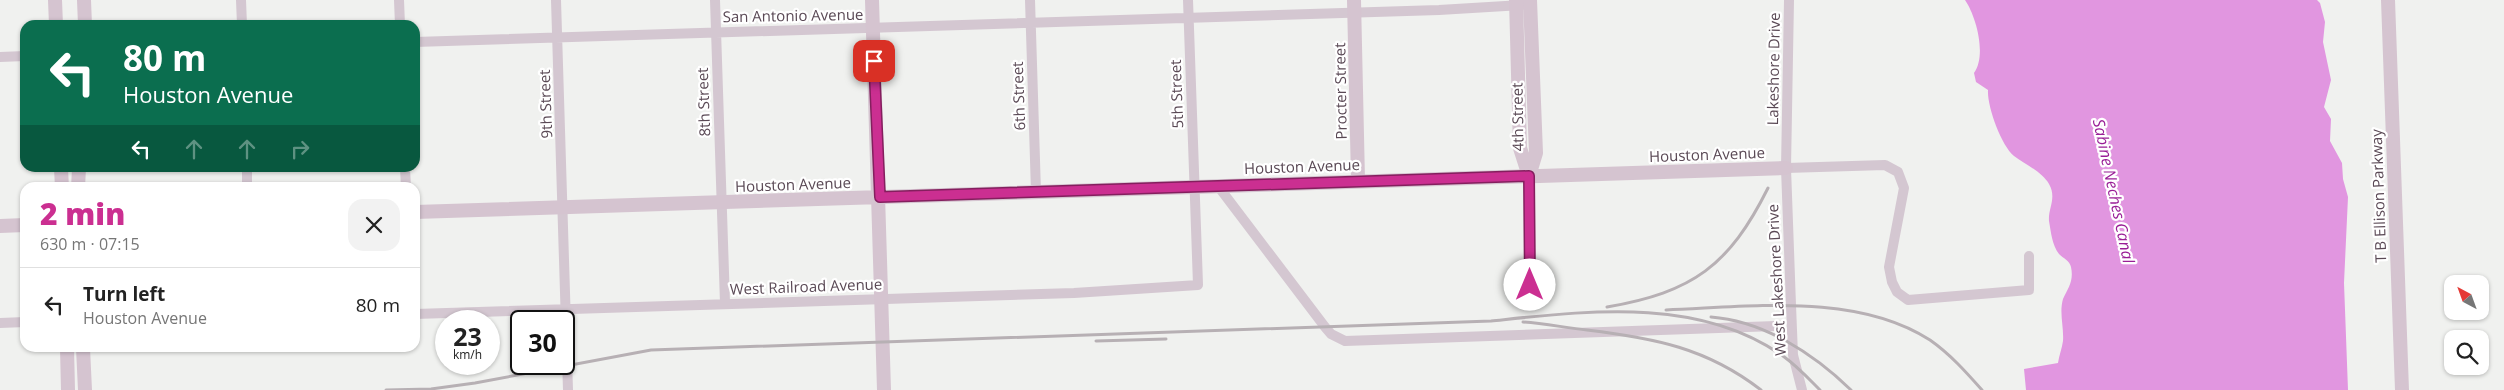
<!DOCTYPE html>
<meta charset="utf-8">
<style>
:root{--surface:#fff;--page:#f2f2f2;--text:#222;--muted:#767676;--line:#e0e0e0;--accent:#cb2f91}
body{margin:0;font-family:"Open Sans",sans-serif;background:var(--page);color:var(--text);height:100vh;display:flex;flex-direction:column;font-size:19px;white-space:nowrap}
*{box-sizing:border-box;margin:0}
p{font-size:16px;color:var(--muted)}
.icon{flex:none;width:28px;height:28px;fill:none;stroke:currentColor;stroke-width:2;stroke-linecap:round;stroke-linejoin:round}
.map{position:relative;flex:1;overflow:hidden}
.drawer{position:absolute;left:20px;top:182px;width:400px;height:170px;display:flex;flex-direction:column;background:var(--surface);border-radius:15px;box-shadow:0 1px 4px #0004}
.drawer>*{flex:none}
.guide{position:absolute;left:20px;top:20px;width:400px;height:152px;border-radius:15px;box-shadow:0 1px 4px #0004;background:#0b6e4f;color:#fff;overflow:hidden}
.needle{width:32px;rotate:319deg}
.buttons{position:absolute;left:2444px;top:275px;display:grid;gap:10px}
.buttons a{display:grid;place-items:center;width:45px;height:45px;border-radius:10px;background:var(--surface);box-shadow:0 1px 4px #0004;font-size:25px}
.speed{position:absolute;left:435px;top:310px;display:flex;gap:10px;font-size:25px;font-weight:700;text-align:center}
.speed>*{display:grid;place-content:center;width:65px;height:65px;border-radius:50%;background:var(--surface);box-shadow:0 1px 4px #0004;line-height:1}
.speed small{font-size:12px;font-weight:400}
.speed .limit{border:2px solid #111;border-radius:8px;background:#fff;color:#111}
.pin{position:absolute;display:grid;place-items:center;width:42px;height:42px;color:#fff;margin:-21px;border-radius:10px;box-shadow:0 2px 8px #0006}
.me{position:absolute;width:55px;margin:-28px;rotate:0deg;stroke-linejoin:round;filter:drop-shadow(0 0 4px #0008)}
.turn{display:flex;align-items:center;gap:18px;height:105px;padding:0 20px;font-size:22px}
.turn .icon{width:65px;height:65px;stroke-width:2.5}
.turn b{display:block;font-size:35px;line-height:42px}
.lanes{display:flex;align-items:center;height:48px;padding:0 20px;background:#0003;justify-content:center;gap:25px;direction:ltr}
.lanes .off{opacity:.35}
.round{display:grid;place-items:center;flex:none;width:52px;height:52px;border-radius:15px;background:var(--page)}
.head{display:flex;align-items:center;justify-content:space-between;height:85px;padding:0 20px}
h1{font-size:30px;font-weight:800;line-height:38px;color:var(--accent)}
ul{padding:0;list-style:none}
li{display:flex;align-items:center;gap:15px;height:75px;padding:0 20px;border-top:1px solid var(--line)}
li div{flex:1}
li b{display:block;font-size:19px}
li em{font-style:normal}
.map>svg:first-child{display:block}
.water{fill:#e196e0}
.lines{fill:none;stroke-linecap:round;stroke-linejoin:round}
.street{stroke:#d4c7d1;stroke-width:10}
.secondary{stroke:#d5c4d0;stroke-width:14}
.rail{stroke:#b7b0b4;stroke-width:3}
.route-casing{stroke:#841f5e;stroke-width:12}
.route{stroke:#cb2f91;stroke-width:9}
.labels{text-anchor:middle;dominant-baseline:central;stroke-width:4.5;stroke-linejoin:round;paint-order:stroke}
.street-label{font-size:15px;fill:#5a4955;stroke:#fff}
.water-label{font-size:16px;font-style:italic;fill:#991e96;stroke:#fff}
</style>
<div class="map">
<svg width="2504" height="390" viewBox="0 0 2504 390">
<rect width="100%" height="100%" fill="#f0f1ef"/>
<path class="water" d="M1965 0H2317L2320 3 2325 22 2323 42 2331 80 2324 107 2331 119 2330 141 2342 163 2343 179 2348 197 2344 283 2348 390H2026L2024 369 2058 363C2059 356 2062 348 2063 341 2064 327 2059 313 2063 299 2068 288 2074 281 2071 267 2070 261 2063 258 2059 254 2052 245 2051 232 2049 221 2048 208 2057 198 2049 184 2042 172 2025 164 2014 156 2001 145 1987 106 1988 90L1976 82 1974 73C1987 55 1976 16 1965 0Z"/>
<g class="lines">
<path class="street" d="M241 0 242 25
M399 0 400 25
M556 0 568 390
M715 0 725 303
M1030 0 1036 192
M1789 0 1786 168 1791 305 1793 355 1802 390
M415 42 1439 10 1522 5
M0 57 25 56
M247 168V188
M405 168 406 188
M1786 168 1885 165 1898 172 1904 188 1889 267 1892 282 1897 292 1908 300 2029 290V256
M1529 176 1530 285
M1218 186 1325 327 1331 334 1345 341 1776 326
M415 314 1074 293 1198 285 1188 0
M0 323 25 322"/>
<path class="secondary" d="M55 0 56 25
M84 0 85 25
M872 0 884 390
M1354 0 1358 180
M1516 0 1520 148 1529 176
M2388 0 2402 390
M61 168 62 188
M1529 176 1536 153 1530 0
M78 188 79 168
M415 212 1786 168
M0 226 25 225
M67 348 68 390
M83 348 85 390"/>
<path class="rail" d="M1607 307C1693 292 1729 266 1768 188
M1666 310C1749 307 1856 292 1930 340 1950 354 1966 372 1982 390
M1711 317C1764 321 1814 354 1851 390
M1523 322C1544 323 1566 328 1587 330 1654 338 1707 348 1761 390
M1096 341 1166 339
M386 390 431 389 475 383 651 350 1491 321C1587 311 1699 296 1783 356 1797 366 1808 378 1820 390"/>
</g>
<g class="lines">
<g class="route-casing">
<path id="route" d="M874 61 880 197 1529 176 1530 285"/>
</g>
<use href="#route" class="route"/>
</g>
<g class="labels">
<g class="street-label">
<text transform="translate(793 15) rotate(-1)">San Antonio Avenue</text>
<text transform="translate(1773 69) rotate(-89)">Lakeshore Drive</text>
<text transform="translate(1340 91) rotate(-91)">Procter Street</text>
<text transform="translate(1176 94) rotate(-92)">5th Street</text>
<text transform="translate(1018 96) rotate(-92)">6th Street</text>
<text transform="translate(703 102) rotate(-92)">8th Street</text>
<text transform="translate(545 104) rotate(-92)">9th Street</text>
<text transform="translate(1517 117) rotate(-91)">4th Street</text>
<text transform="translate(1707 154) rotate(-2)">Houston Avenue</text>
<text transform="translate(1302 166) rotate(-2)">Houston Avenue</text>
<text transform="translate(793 184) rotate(-2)">Houston Avenue</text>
<text transform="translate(2378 196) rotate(-92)">T B Ellison Parkway</text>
<text transform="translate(1776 280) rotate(-93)">West Lakeshore Drive</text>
<text transform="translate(806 286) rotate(-2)">West Railroad Avenue</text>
</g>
<g class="water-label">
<text transform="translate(2114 191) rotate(78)">Sabine Neches Canal</text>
</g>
</g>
</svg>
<div class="buttons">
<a><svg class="needle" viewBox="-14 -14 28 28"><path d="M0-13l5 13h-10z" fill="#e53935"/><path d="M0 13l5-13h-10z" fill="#767676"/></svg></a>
<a><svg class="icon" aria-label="search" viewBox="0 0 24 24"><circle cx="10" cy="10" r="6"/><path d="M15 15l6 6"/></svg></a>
</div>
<div class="speed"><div>23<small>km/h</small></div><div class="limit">30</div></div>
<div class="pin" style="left:874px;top:61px;background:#d93025"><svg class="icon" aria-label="arrive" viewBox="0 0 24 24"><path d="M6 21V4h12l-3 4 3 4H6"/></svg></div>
<svg class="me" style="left:1530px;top:285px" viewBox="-20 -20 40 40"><circle r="19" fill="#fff"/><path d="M0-13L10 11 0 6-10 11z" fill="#cb2f91"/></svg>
<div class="guide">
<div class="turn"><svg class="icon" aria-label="left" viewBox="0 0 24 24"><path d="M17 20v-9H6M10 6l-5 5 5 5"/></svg><div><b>80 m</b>Houston Avenue</div></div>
<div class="lanes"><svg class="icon" aria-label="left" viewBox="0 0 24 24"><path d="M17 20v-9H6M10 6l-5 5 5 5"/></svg><svg class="icon off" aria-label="ahead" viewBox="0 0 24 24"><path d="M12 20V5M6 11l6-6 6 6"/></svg><svg class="icon off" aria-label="ahead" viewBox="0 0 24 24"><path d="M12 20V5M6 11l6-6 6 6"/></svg><svg class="icon off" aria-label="right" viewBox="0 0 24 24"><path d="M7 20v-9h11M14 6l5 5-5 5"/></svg></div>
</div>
<section class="drawer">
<div class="head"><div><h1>2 min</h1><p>630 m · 07:15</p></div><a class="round"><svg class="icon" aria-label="close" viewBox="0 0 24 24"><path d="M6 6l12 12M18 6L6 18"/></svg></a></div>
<ul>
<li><svg class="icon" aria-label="left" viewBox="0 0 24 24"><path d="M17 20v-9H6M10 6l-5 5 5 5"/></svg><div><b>Turn left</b><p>Houston Avenue</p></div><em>80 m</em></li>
</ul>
</section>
</div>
